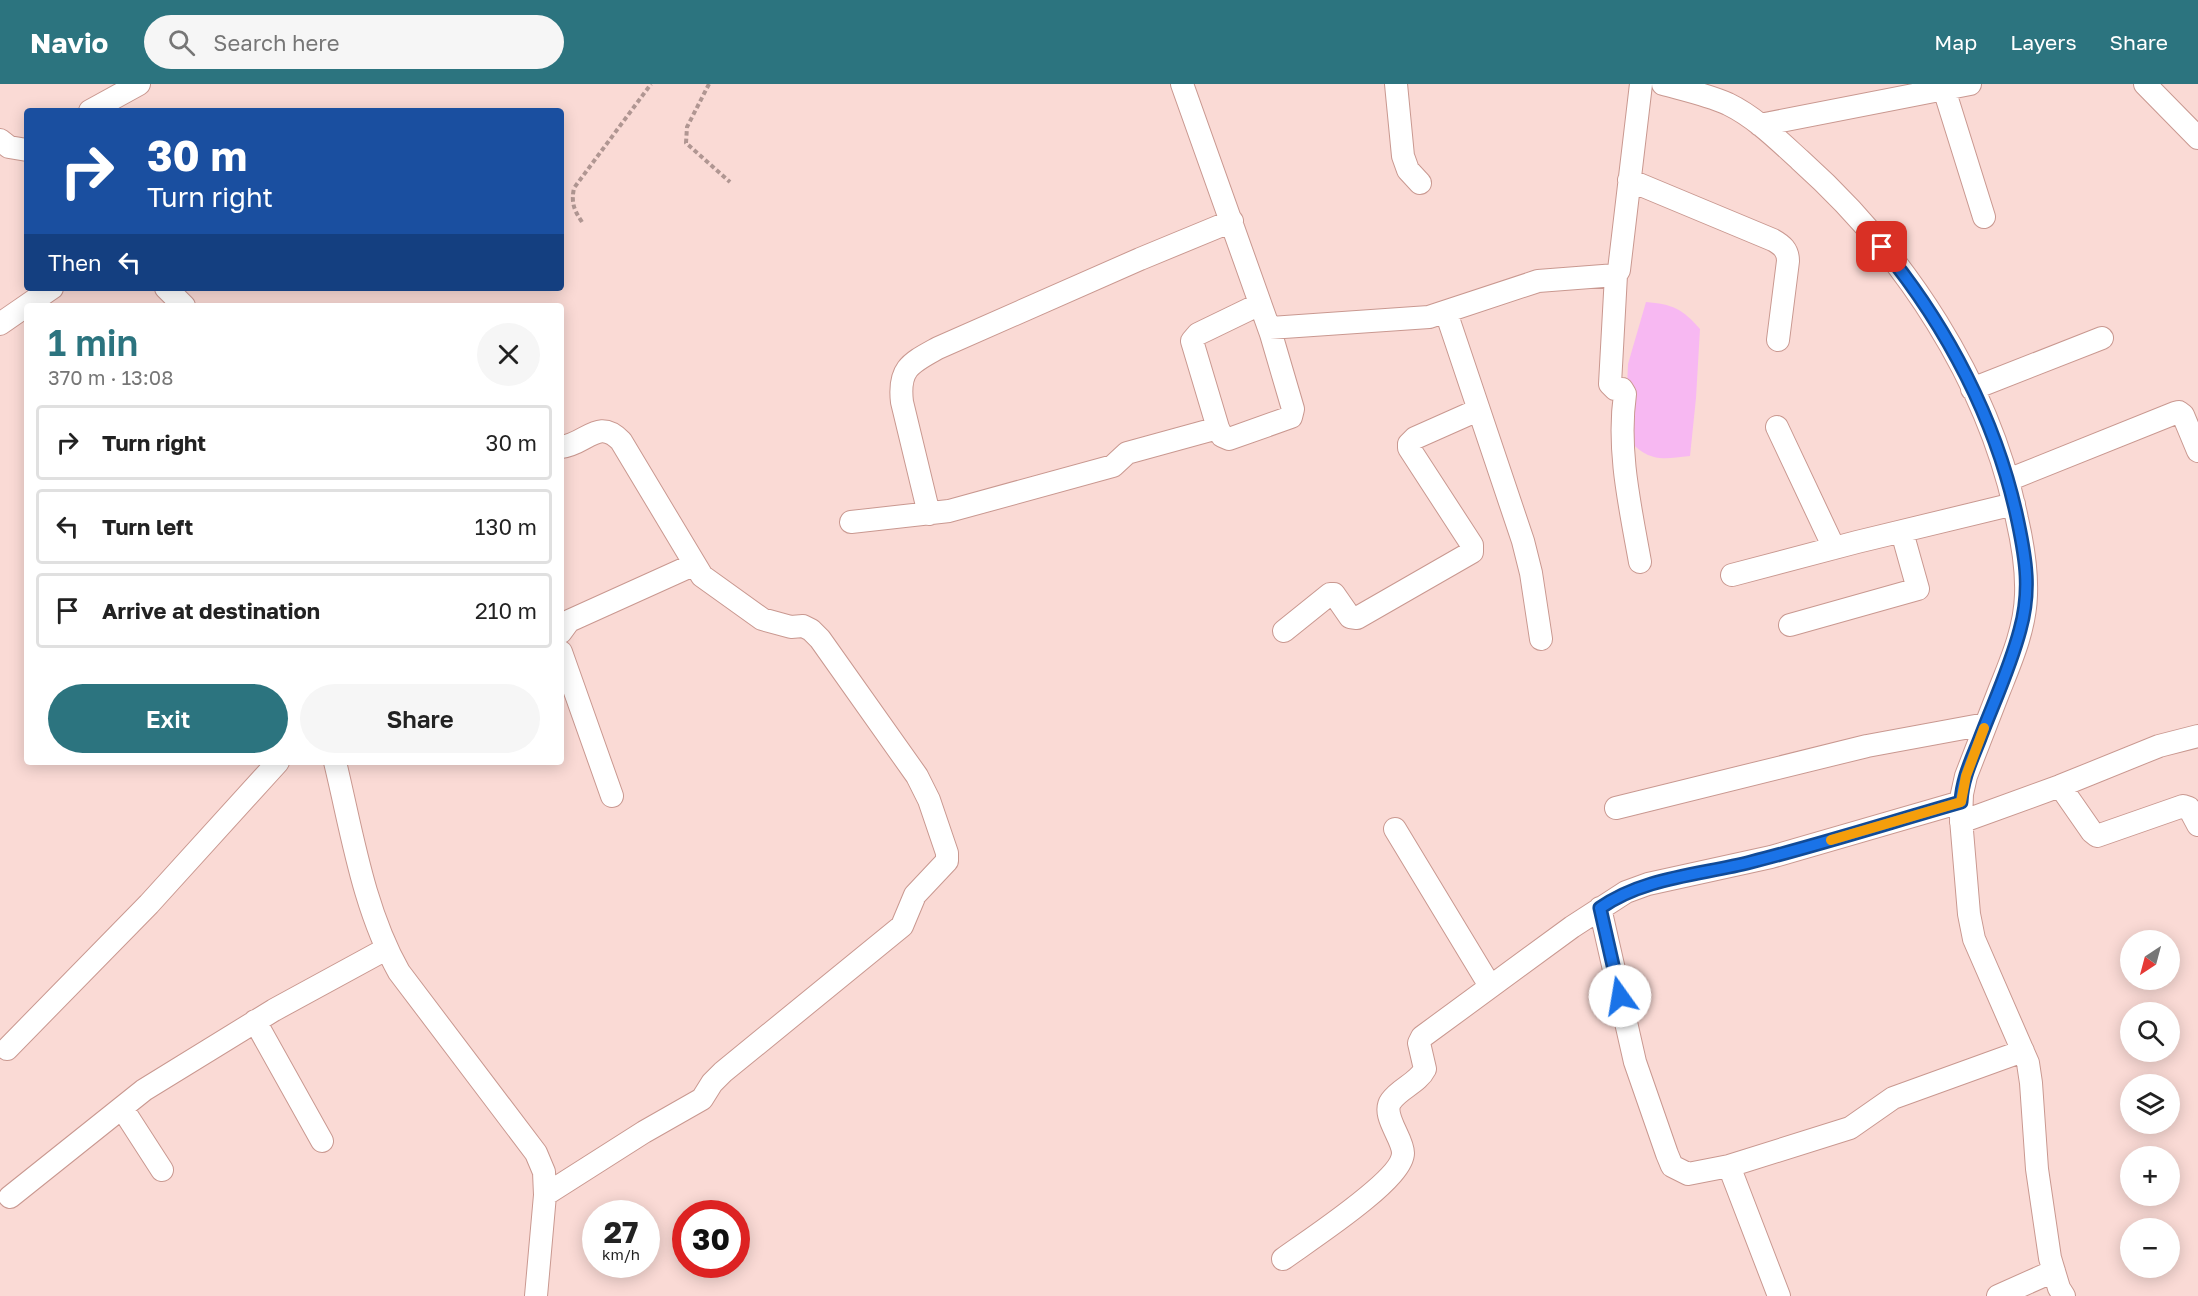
<!DOCTYPE html>
<meta charset="utf-8">
<style>
:root{--surface:#fff;--page:#f6f6f6;--text:#222;--muted:#767676;--line:#e0e0e0;--accent:#2c747f}
body{margin:0;font-family:"Golos Text",sans-serif;background:var(--page);color:var(--text);height:100vh;display:flex;flex-direction:column;font-size:22px;white-space:nowrap}
*{box-sizing:border-box;margin:0}
p{font-size:20px;color:var(--muted)}
.icon{flex:none;width:33px;height:33px;fill:none;stroke:currentColor;stroke-width:2;stroke-linecap:round;stroke-linejoin:round}
.map{position:relative;flex:1;overflow:hidden}
.details{position:absolute;left:24px;top:219px;width:540px;height:462px;display:flex;flex-direction:column;background:var(--surface);border-radius:6px;box-shadow:0 3px 15px #0003}
.details>*{flex:none}
.guide{position:absolute;left:24px;top:24px;width:540px;height:183px;border-radius:6px;box-shadow:0 3px 15px #0003;background:#1a4fa0;color:#fff;overflow:hidden}
.needle{width:39px;rotate:216deg}
.fabs{position:absolute;left:2120px;top:846px;display:grid;gap:12px}
.fabs a{display:grid;place-items:center;width:60px;height:60px;border-radius:50%;background:var(--surface);box-shadow:0 3px 15px #0003;font-size:30px}
.speed{position:absolute;left:582px;top:1116px;display:flex;gap:12px;font-size:30px;font-weight:700;text-align:center}
.speed>*{display:grid;place-content:center;width:78px;height:78px;border-radius:50%;background:var(--surface);box-shadow:0 3px 15px #0003;line-height:1}
.speed small{font-size:15px;font-weight:400}
.speed .limit{border:9px solid #d22;background:#fff;color:#111}
.pin{position:absolute;display:grid;place-items:center;width:51px;height:51px;color:#fff;margin:-26px;border-radius:12px;box-shadow:0 3px 9px #0006}
.me{position:absolute;width:66px;margin:-33px;rotate:347deg;stroke-linejoin:round;filter:drop-shadow(0 0 4px #0008)}
.turn{display:flex;align-items:center;gap:21px;height:126px;padding:0 24px;font-size:27px}
.turn .icon{width:78px;height:78px;stroke-width:2.5}
.turn b{display:block;font-size:42px;line-height:51px}
.then{display:flex;align-items:center;height:57px;padding:0 24px;background:#0003;gap:12px;font-size:22px}
.round{display:grid;place-items:center;flex:none;width:63px;height:63px;border-radius:32px;background:var(--page)}
.overview{display:flex;align-items:center;justify-content:space-between;height:102px;padding:0 24px}
h1{font-size:36px;font-weight:600;line-height:45px;color:var(--accent)}
.button{display:flex;gap:12px;margin-top:auto;padding:12px 24px}
.button a{flex:1;height:69px;border-radius:36px;background:var(--accent);color:#fff;font-size:24px;font-weight:600;line-height:69px;text-align:center}
.button a+a{background:var(--page);color:var(--text)}
ul{padding:0;list-style:none}
li{display:flex;align-items:center;gap:18px;height:75px;margin:0 12px 9px;padding:0 12px;border:3px solid var(--line);border-radius:6px}
li div{flex:1}
li b{display:block;font-size:22px}
li em{font-style:normal}
header{display:flex;align-items:center;gap:36px;box-sizing:border-box;height:84px;padding:0 30px;background:var(--accent);color:#fff}
header strong{font-size:28px}
nav{display:flex;gap:33px;margin-inline-start:auto;font-size:21px}
.search{width:420px;height:54px;background:var(--page);display:flex;align-items:center;gap:15px;box-sizing:border-box;padding:0 21px;border-radius:33px;color:var(--muted);font-size:22px}
.map>svg:first-child{display:block}
.green{fill:#f7b8f2}
.lines{fill:none;stroke-linecap:round;stroke-linejoin:round}
.minor-casing{stroke:#c99890;stroke-width:24}
.path{stroke:#b09692;stroke-width:4;stroke-dasharray:4.5 3;stroke-linecap:butt}
.minor{stroke:#fff;stroke-width:22}
.route-casing{stroke:#114b97;stroke-width:15}
.route{stroke:#1a73e8;stroke-width:10}
.slow{stroke:#f59e0b;stroke-width:10}
</style>
<header>
<strong>Navio</strong>
<div class="search"><svg class="icon" aria-label="search" viewBox="0 0 24 24"><circle cx="10" cy="10" r="6"/><path d="M15 15l6 6"/></svg>Search here</div>
<nav><a>Map</a><a>Layers</a><a>Share</a></nav>
</header>
<div class="map">
<svg width="2198" height="1212" viewBox="0 0 2198 1212">
<rect width="100%" height="100%" fill="#fadad5"/>
<path class="green" d="M1646 218C1672 220 1683 225 1700 245L1696 314 1690 372C1657 376 1649 377 1625 353L1628 280Z"/>
<g class="lines">
<g class="minor-casing">
<path id="minor" d="M1396 0 1403 72 1408 86 1420 99
M1663 0C1685 6 1708 11 1728 20 1755 33 1778 56 1800 76 1904 169 1989 297 2017 435 2023 461 2027 485 2026 511 2025 545 2011 577 1999 607 1988 635 1977 663 1966 692L1962 710 1961 735 1969 830 1974 855 2028 979 2031 999 2037 1085 2050 1174 2059 1204 2064 1212
M2145 0 2198 54
M1944 5 1984 133
M90 27 139 0
M1760 41 1970 0
M0 56 9 63 27 66
M1629 96 1773 156C1782 161 1788 166 1788 177L1778 256
M1616 191 1610 300 1615 305H1622L1625 310C1617 366 1630 422 1640 478
M166 204 184 222
M1446 228 1523 457 1531 489 1541 555
M0 240 52 204
M1269 244 1429 233 1538 197 1616 191 1619 186 1641 0
M1972 305 2102 254
M1777 343 1834 464
M1218 344 1192 257 1198 250 1260 220
M2008 396 2175 329 2179 328 2183 331 2198 367
M929 430 902 318C898 284 911 279 938 264L1140 175 1232 137
M851 438 949 427 1113 382 1127 369 1218 344 1222 352 1229 355 1291 333 1293 325 1271 250 1182 0
M1732 491 1857 458 2014 420
M1790 541 1918 505 1902 448
M1284 547 1330 510H1334L1350 533 1357 534 1472 468V461L1409 364V360L1415 354 1478 326
M561 548 569 537 693 481
M561 568 612 712
M335 678C352 748 363 824 399 888L536 1069 544 1088 545 1111 536 1212
M2060 702 2092 748 2097 752 2183 722 2189 724 2198 741
M1616 724 1867 662 1986 640
M1961 738 2060 702 2159 662 2198 652
M1395 745 1490 902
M1600 824 1635 978 1667 1070 1672 1082 1688 1090 1729 1082 1850 1044 1893 1014 2023 967
M255 937 322 1057
M7 965 149 820 278 678
M122 1024 162 1086
M1729 1082 1779 1212
M545 1111 644 1048 702 1015 712 999 723 988 902 842 915 811 947 777V769L929 716 917 692 820 555 811 546 803 542 791 543 762 535 702 492 621 357C598 333 587 360 561 363
M10 1113 144 1006 274 926 386 865
M1283 1175C1306 1158 1403 1096 1403 1069 1403 1054 1381 1031 1391 1017 1400 1004 1418 999 1425 985L1419 959 1422 953 1572 843 1626 808 1648 800 1771 773 1961 718
M1998 1212 2054 1187"/>
</g>
<path class="path" d="M709 0 687 43 686 59 730 98
M582 138C574 126 571 119 574 104L651 0"/>
<use href="#minor" class="minor"/>
</g>
<g class="lines">
<g class="route-casing">
<path id="route" d="M1620 912 1600 824C1644 793 1700 791 1751 778 1822 760 1891 738 1961 718 1962 696 1971 677 1979 657 1993 620 2010 584 2020 546 2031 507 2026 476 2018 438 1997 337 1947 242 1882 163"/>
</g>
<use href="#route" class="route"/>
<path class="slow" d="M1831 756 1961 718 1966 692 1984 644"/>
</g>
</svg>
<div class="fabs">
<a><svg class="needle" viewBox="-14 -14 28 28"><path d="M0-13l5 13h-10z" fill="#e53935"/><path d="M0 13l5-13h-10z" fill="#767676"/></svg></a>
<a><svg class="icon" aria-label="search" viewBox="0 0 24 24"><circle cx="10" cy="10" r="6"/><path d="M15 15l6 6"/></svg></a>
<a><svg class="icon" aria-label="layers" viewBox="0 0 24 24"><path d="M12 4l9 5-9 5-9-5zM3 14l9 5 9-5"/></svg></a>
<a>+</a>
<a>−</a>
</div>
<div class="speed"><div>27<small>km/h</small></div><div class="limit">30</div></div>
<div class="pin" style="left:1882px;top:163px;background:#d93025"><svg class="icon" aria-label="arrive" viewBox="0 0 24 24"><path d="M6 21V4h12l-3 4 3 4H6"/></svg></div>
<svg class="me" style="left:1620px;top:912px" viewBox="-20 -20 40 40"><circle r="19" fill="#fff"/><path d="M0-13L10 11 0 6-10 11z" fill="#1a73e8"/></svg>
<div class="guide">
<div class="turn"><svg class="icon" aria-label="right" viewBox="0 0 24 24"><path d="M7 20v-9h11M14 6l5 5-5 5"/></svg><div><b>30 m</b>Turn right</div></div>
<div class="then">Then<svg class="icon" aria-label="left" viewBox="0 0 24 24"><path d="M17 20v-9H6M10 6l-5 5 5 5"/></svg></div>
</div>
<section class="details">
<div class="overview"><div><h1>1 min</h1><p>370 m · 13:08</p></div><a class="round"><svg class="icon" aria-label="close" viewBox="0 0 24 24"><path d="M6 6l12 12M18 6L6 18"/></svg></a></div>
<ul>
<li><svg class="icon" aria-label="right" viewBox="0 0 24 24"><path d="M7 20v-9h11M14 6l5 5-5 5"/></svg><div><b>Turn right</b></div><em>30 m</em></li>
<li><svg class="icon" aria-label="left" viewBox="0 0 24 24"><path d="M17 20v-9H6M10 6l-5 5 5 5"/></svg><div><b>Turn left</b></div><em>130 m</em></li>
<li><svg class="icon" aria-label="arrive" viewBox="0 0 24 24"><path d="M6 21V4h12l-3 4 3 4H6"/></svg><div><b>Arrive at destination</b></div><em>210 m</em></li>
</ul>
<div class="button"><a>Exit</a><a>Share</a></div>
</section>
</div>
